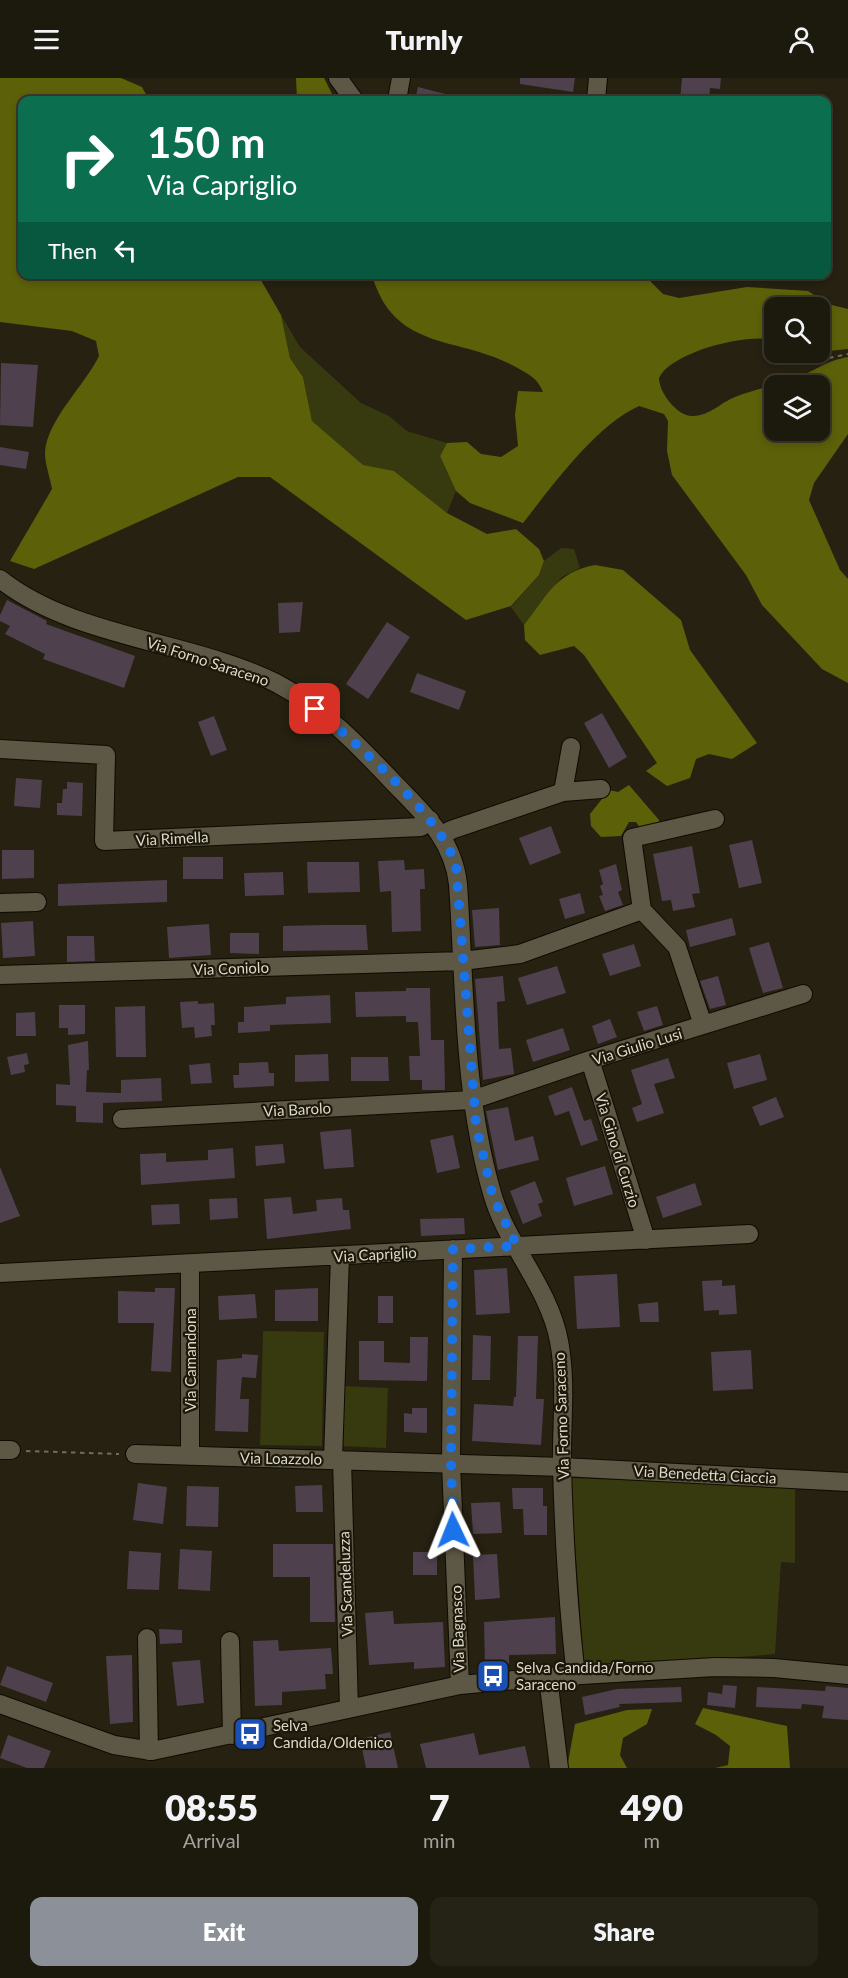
<!DOCTYPE html>
<style>
:root{--surface:#1c190d;--page:#252216;--text:#f1f3f6;--muted:#a0a09d;--line:#3a382e;--accent:#8c9099}
body{margin:0;font-family:Lato,sans-serif;background:var(--page);color:var(--text);height:100vh;display:flex;flex-direction:column;font-size:22px;white-space:nowrap}
*{box-sizing:border-box;margin:0}
p{font-size:20px;color:var(--muted)}
.icon{flex:none;width:33px;height:33px;fill:none;stroke:currentColor;stroke-width:2;stroke-linecap:round;stroke-linejoin:round}
.map{position:relative;height:1690px;overflow:hidden}
.panel{display:flex;flex-direction:column;background:var(--surface);flex:1}
.panel>*{flex:none}
.top-card{position:absolute;left:18px;top:18px;width:813px;height:183px;border-radius:12px;box-shadow:0 3px 9px #0003,0 0 0 2px var(--line);background:#0b6e4f;color:#fff;overflow:hidden}
.tools{position:absolute;left:764px;top:219px;display:grid;gap:12px}
.tools a{display:grid;place-items:center;width:66px;height:66px;border-radius:12px;background:var(--surface);box-shadow:0 3px 9px #0003,0 0 0 2px var(--line);font-size:30px}
.pin{position:absolute;display:grid;place-items:center;width:51px;height:51px;color:#fff;margin:-26px;border-radius:12px;box-shadow:0 3px 9px #0006}
.me{position:absolute;width:66px;margin:-33px;rotate:358deg;stroke-linejoin:round;filter:drop-shadow(0 0 4px #0008)}
.turn{display:flex;align-items:center;gap:21px;height:126px;padding:0 30px;font-size:27px}
.turn .icon{width:78px;height:78px;stroke-width:2.5}
.turn b{display:block;font-size:42px;line-height:51px}
.then{display:flex;align-items:center;height:57px;padding:0 30px;background:#0003;gap:12px;font-size:22px}
.eta{display:flex;justify-content:space-evenly;align-items:center;height:102px;text-align:center}
.eta b{font-size:36px;font-weight:800;line-height:42px}
.primary-button{display:flex;gap:12px;margin-top:auto;padding:12px 30px}
.primary-button a{flex:1;height:69px;border-radius:12px;background:var(--accent);color:#fff;font-size:24px;font-weight:800;line-height:69px;text-align:center}
.primary-button a+a{background:var(--page);color:var(--text)}
header{display:flex;justify-content:space-between;align-items:center;height:78px;padding:0 30px;background:var(--surface);font-size:27px;font-weight:800}
.map>svg:first-child{display:block}
.green{fill:#37390f}
.forest{fill:#5c6009;fill-rule:evenodd}
.building{fill:#4e404d}
.lines{fill:none;stroke-linecap:round;stroke-linejoin:round}
.minor-casing{stroke:#0f0b01;stroke-width:20}
.path{stroke:#706c5f;stroke-width:2;stroke-dasharray:4.5 4.5;stroke-linecap:butt}
.minor{stroke:#5d5745;stroke-width:18}
.route{stroke:#1a73e8;stroke-width:10;stroke-dasharray:0 18}
.labels{text-anchor:middle;dominant-baseline:central;stroke-width:4.5;stroke-linejoin:round;paint-order:stroke}
.street-label{font-size:15px;fill:#dbd8ce;stroke:#1d1808}
.poi-label{font-size:15px;fill:#dbd8ce;stroke:#1d1808;text-anchor:start}
</style>
<header><svg class="icon" aria-label="menu" viewBox="0 0 24 24"><path d="M4 6h16M4 12h16M4 18h16"/></svg>Turnly<svg class="icon" aria-label="person" viewBox="0 0 24 24"><circle cx="12" cy="8" r="4"/><path d="M4 21q1-7 8-7t8 7"/></svg></header>
<div class="map">
<svg width="848" height="1690" viewBox="0 0 848 1690">
<rect width="100%" height="100%" fill="#262111"/>
<path class="green" d="M281 237 300 269 361 325 389 338 407 353 447 365 440 378 456 413 447 435 394 393 363 388 312 343 303 299 290 280Z
M561 470 574 471 580 490 562 499 524 547 511 529 539 497 544 483Z
M263 1253 324 1254 322 1368 260 1367Z
M343 1308 388 1310 386 1370 341 1368Z
M570 1400 795 1408V1485L781 1484 775 1576 592 1591 584 1585Z"/>
<path class="forest" d="M0 0H121L142 9 149 22H22V196L258 197 281 237 290 280 303 299 312 343 363 387 394 393 447 435 487 456 516 451 539 471 544 483 539 497 511 528 466 542 270 399H238L34 491 10 483 52 411C50 400 45 386 45 375 46 343 85 307 99 278L96 263 72 253 0 244Z
M296 0H324L335 22H297Z
M372 197H644L663 216 679 220 747 209 808 213 828 226 848 231V271L819 274V230H774V262C747 255 671 274 659 300 659 315 678 339 693 338 711 337 720 325 735 319 757 310 780 307 801 298 820 290 826 283 848 279V356L814 405 809 422 840 492 848 501V605L822 591 762 527 746 497 672 397 667 373 668 343 664 336 639 328C595 348 553 407 523 445L470 425 456 413 440 378 447 365 467 364 481 376 501 379 518 368 515 337 518 313 543 314C538 302 532 298 521 292 463 256 395 277 372 197ZM774 308H819V352H774Z
M595 487 623 492 681 542 690 572 757 665 732 681 709 676 696 681 690 700 667 708 646 693 657 685 584 577 574 568 540 577 525 562 524 547C547 518 556 494 595 487Z
M629 707 659 742V752L644 755 636 744H629L621 758 601 759 591 748 590 736 609 712 618 714Z
M703 1630 787 1648 790 1690H715L728 1687 730 1668 716 1657 695 1646Z
M652 1631 647 1646 623 1660 620 1677 627 1690H567L575 1646 627 1632Z"/>
<path class="building" d="M520 0H575L573 14 520 6Z
M682 0H721L720 11 710 10 709 22H680Z
M418 9 457 19 456 22H415Z
M1 285 38 287 33 349 0 347Z
M0 369 29 374 26 391 0 387Z
M7 522 47 543 46 546 135 578 124 610 43 581 45 576 5 556 10 548 0 543V537Z
M303 524 300 554 279 555 278 525Z
M387 544 410 559 368 621 346 606Z
M417 595 466 613 459 632 410 614Z
M602 635 627 679 609 690 584 645Z
M214 638 227 672 211 678 198 644Z
M16 700 42 702 40 730 14 728Z
M67 704 83 705 82 738 57 737V725H62L63 711H67Z
M551 748 561 775 530 787 519 760Z
M752 762 762 805 739 810 729 767Z
M692 768 700 815 692 816 695 829 673 833 671 822 662 823 653 776Z
M2 772H34V800L2 801Z
M183 779H223V801H183Z
M404 782 405 792 424 791 425 811H420L421 853 392 854 391 813 380 814 378 783Z
M307 784H359L360 814 308 815Z
M616 786 622 812 618 814 623 827 605 833 599 818 603 817 600 808 603 806 599 792Z
M283 794 284 817 245 818 244 795Z
M167 802V824L58 828V806Z
M580 815 585 835 565 841 559 821Z
M499 830 500 867 475 869 472 832Z
M732 840 736 857 690 869 686 852Z
M33 843 35 878 3 880 1 845Z
M209 846 211 877 169 880 167 849Z
M323 847H366L368 872 283 873V848Z
M230 855H259V876L230 875Z
M67 858H94L95 883 67 884Z
M769 864 783 910 763 915 749 870Z
M634 866 641 888 610 898 602 876Z
M557 888 566 915 527 927 518 900Z
M503 898 505 923 497 924 499 971 511 970 514 996 483 1002 475 901Z
M718 898 726 927 710 931 700 903Z
M406 910H430L431 962H444L445 1012H422V1002H410L409 978H420L418 944H406V938L356 939 355 914 406 913Z
M330 917 331 945 270 947V953L238 955V944H244V929L286 926V919Z
M198 923V926L214 925 215 947H211L212 958 195 960 194 949 182 950 180 924Z
M59 927H85V956L68 957V950H59Z
M145 928 146 979H116L115 929Z
M657 928 663 947 644 953 637 934Z
M35 934 36 958H16V935Z
M610 941 617 959 598 966 592 948Z
M563 950 570 972 533 984 526 962Z
M88 963 89 992H87L86 1014 121 1015V1002L161 1000 162 1023 103 1025V1045L76 1044V1028L56 1027V1006L70 1007 68 967Z
M27 975 29 986 24 987 25 994 11 997 7 979Z
M328 976 329 1003 295 1004V977Z
M760 976 767 1002 734 1011 727 985Z
M351 979H388L389 1003H351Z
M668 980 675 1000 654 1006 664 1035 637 1044 632 1030 642 1026 631 992Z
M268 984 269 995H274V1008L234 1010 233 997H239V985Z
M210 985 212 1005 191 1006 189 987Z
M572 1009 584 1043 591 1041 598 1062 581 1068 569 1033 555 1038 548 1018Z
M776 1019 784 1039 760 1048 752 1029Z
M508 1029 515 1063 533 1058 539 1082 498 1092 486 1033Z
M351 1051 354 1089 324 1091 320 1054Z
M453 1057 460 1090 437 1095 430 1062Z
M283 1066 285 1085 256 1088 255 1068Z
M233 1070 235 1100 141 1107 140 1076 166 1075V1084L208 1082V1072Z
M605 1088 613 1116 574 1128 566 1100Z
M0 1089 20 1138 0 1145Z
M535 1103 543 1124 538 1126 542 1138 523 1146 510 1113Z
M695 1105 702 1127 663 1140 656 1119Z
M291 1119 293 1136 317 1133 316 1122 342 1120 343 1132H349L351 1151 267 1161 264 1121Z
M237 1120 238 1140 210 1142 209 1121Z
M179 1126 180 1146 152 1147 151 1127Z
M464 1140 465 1156 421 1158 420 1141Z
M507 1190 510 1235 476 1237 474 1192Z
M617 1196 620 1249 577 1251 574 1198Z
M722 1202V1208L735 1207 737 1236 719 1237V1232L704 1233 702 1203Z
M155 1210H175L171 1294 151 1293 154 1245H118V1213L155 1214Z
M318 1210V1243H275V1212Z
M255 1216 257 1240 219 1242 218 1218Z
M378 1218H393V1245H378Z
M658 1224 659 1244H640L638 1226Z
M473 1257 491 1258 490 1302H472Z
M518 1258H538L536 1321H544L541 1367 472 1363 474 1326 513 1328 514 1319H516Z
M410 1259H428L427 1303 359 1302V1263H384V1284L410 1285Z
M751 1272 753 1311 713 1313 711 1274Z
M242 1276 258 1277 256 1300 242 1299 240 1321H249L248 1354 215 1353 217 1282 242 1280Z
M412 1330H427V1355L404 1354V1335L412 1336Z
M138 1405 167 1409 163 1446 133 1442Z
M322 1407 323 1434H296L295 1408Z
M187 1408 219 1409 218 1449 186 1448Z
M512 1410H543V1428H547V1457H524L523 1431H513Z
M500 1424 502 1455 473 1456 471 1425Z
M273 1466H333L335 1544H310V1499H273Z
M180 1471 212 1473 210 1513 178 1511Z
M129 1473 161 1475 159 1512 127 1511Z
M413 1474H437V1497H413Z
M497 1476 500 1520 475 1522 473 1477Z
M393 1533 394 1546 443 1544 445 1589 414 1591V1584L369 1587 365 1535Z
M555 1539 556 1576 509 1577V1588H485L484 1544Z
M159 1551 182 1552V1565L160 1566Z
M278 1562 279 1573 331 1570 333 1596H325L326 1611 282 1614V1627L255 1628 253 1563Z
M132 1577 133 1644 110 1646 106 1578Z
M200 1582 204 1625 177 1628 172 1584Z
M7 1588 53 1605 46 1624 0 1607Z
M723 1607 737 1608 735 1630 707 1627 708 1614 722 1616Z
M826 1608 848 1610V1642L822 1640 824 1628 802 1626 801 1631 756 1629 757 1609 825 1613Z
M681 1609 682 1624 619 1626 620 1629 585 1637 582 1619 617 1611Z
M390 1654 398 1690H366L360 1661Z
M474 1655 479 1677 525 1668 530 1690H426L420 1666Z
M8 1657 51 1673 44 1690H27L0 1680Z"/>
<g class="lines">
<g class="minor-casing">
<path id="minor" d="M338 0 354 22
M397 22 401 0
M596 22 598 0
M0 501C74 560 192 563 276 605 322 629 359 668 394 705 424 736 453 761 458 806 465 909 463 1015 492 1115 506 1166 549 1209 559 1263 567 1305 561 1348 562 1390 564 1459 568 1529 576 1598
M0 671 106 677 104 763 421 749 430 742
M563 714 601 711
M443 757 451 752 563 714 571 669
M0 825 37 824
M0 897 462 883 520 876 642 832
M703 947 677 869 642 832 632 760 715 741
M590 982 646 1162
M122 1041 472 1022 590 982 803 916
M453 1171 451 1385 460 1607
M0 1195 749 1156
M0 1372H11
M135 1376 562 1389 848 1404
M190 1378V1186
M333 1381 340 1178
M342 1382 349 1631
M147 1560 149 1673
M230 1563 232 1657
M548 1599 559 1690
M0 1626 114 1667 152 1673 460 1607 548 1599 715 1589 774 1590 848 1597"/>
</g>
<path class="path" d="M829 280 848 276
M26 1373 119 1376"/>
<use href="#minor" class="minor"/>
</g>
<g class="lines">
<path class="route" d="M315 631C355 664 443 740 456 788L476 1047 493 1119 517 1168 453 1171 451 1385 453 1452"/>
</g>
<defs>
<g id="bus-square" transform="scale(1.725)"><rect x="-9" y="-9" width="18" height="18" rx="4" fill="#1a4fb4" stroke="#1d1808"/><path d="M-5-6H5V4H4V6H2V4H-2V6H-4V4H-5ZM-3.5-4V0h7V-4ZM-3.5 1.2v1.5H-2V1.2ZM2 1.2v1.5H3.5V1.2Z" fill="#fff"/></g>
</defs>
<g fill-rule="evenodd">
<use href="#bus-square" x="493" y="1598"/>
<use href="#bus-square" x="250" y="1656"/>
</g>
<g class="labels">
<g class="street-label">
<text transform="translate(208 583) rotate(18)">Via Forno Saraceno</text>
<text transform="translate(172 760) rotate(-3)">Via Rimella</text>
<text transform="translate(231 890) rotate(-2)">Via Coniolo</text>
<text transform="translate(637 968) rotate(-17)">Via Giulio Lusi</text>
<text transform="translate(297 1031) rotate(-3)">Via Barolo</text>
<text transform="translate(618 1072) rotate(73)">Via Gino di Curzio</text>
<text transform="translate(375 1176) rotate(-3)">Via Capriglio</text>
<text transform="translate(190 1282) rotate(-90)">Via Camandona</text>
<text transform="translate(561 1338) rotate(-92)">Via Forno Saraceno</text>
<text transform="translate(281 1380) rotate(1)">Via Loazzolo</text>
<text transform="translate(705 1396) rotate(3)">Via Benedetta Ciaccia</text>
<text transform="translate(345 1506) rotate(-92)">Via Scandeluzza</text>
<text transform="translate(457 1551) rotate(-92)">Via Bagnasco</text>
</g>
<g class="poi-label">
<text x="516" y="1589">Selva Candida/Forno<tspan x="516" dy="17">Saraceno</tspan></text>
<text x="273" y="1647">Selva<tspan x="273" dy="17">Candida/Oldenico</tspan></text>
</g>
</g>
</svg>
<div class="tools">
<a><svg class="icon" aria-label="search" viewBox="0 0 24 24"><circle cx="10" cy="10" r="6"/><path d="M15 15l6 6"/></svg></a>
<a><svg class="icon" aria-label="layers" viewBox="0 0 24 24"><path d="M12 4l9 5-9 5-9-5zM3 14l9 5 9-5"/></svg></a>
</div>
<div class="pin" style="left:315px;top:631px;background:#d93025"><svg class="icon" aria-label="arrive" viewBox="0 0 24 24"><path d="M6 21V4h12l-3 4 3 4H6"/></svg></div>
<svg class="me" style="left:453px;top:1452px" viewBox="-20 -20 40 40"><path d="M0-17L14 15 0 8-14 15z" fill="#1a73e8" stroke="#fff" stroke-width="4"/></svg>
<div class="top-card">
<div class="turn"><svg class="icon" aria-label="right" viewBox="0 0 24 24"><path d="M7 20v-9h11M14 6l5 5-5 5"/></svg><div><b>150 m</b>Via Capriglio</div></div>
<div class="then">Then<svg class="icon" aria-label="left" viewBox="0 0 24 24"><path d="M17 20v-9H6M10 6l-5 5 5 5"/></svg></div>
</div>
</div>
<section class="panel">
<div class="eta">
<div><b>08:55</b><p>Arrival</p></div>
<div><b>7</b><p>min</p></div>
<div><b>490</b><p>m</p></div>
</div>
<div class="primary-button"><a>Exit</a><a>Share</a></div>
</section>
